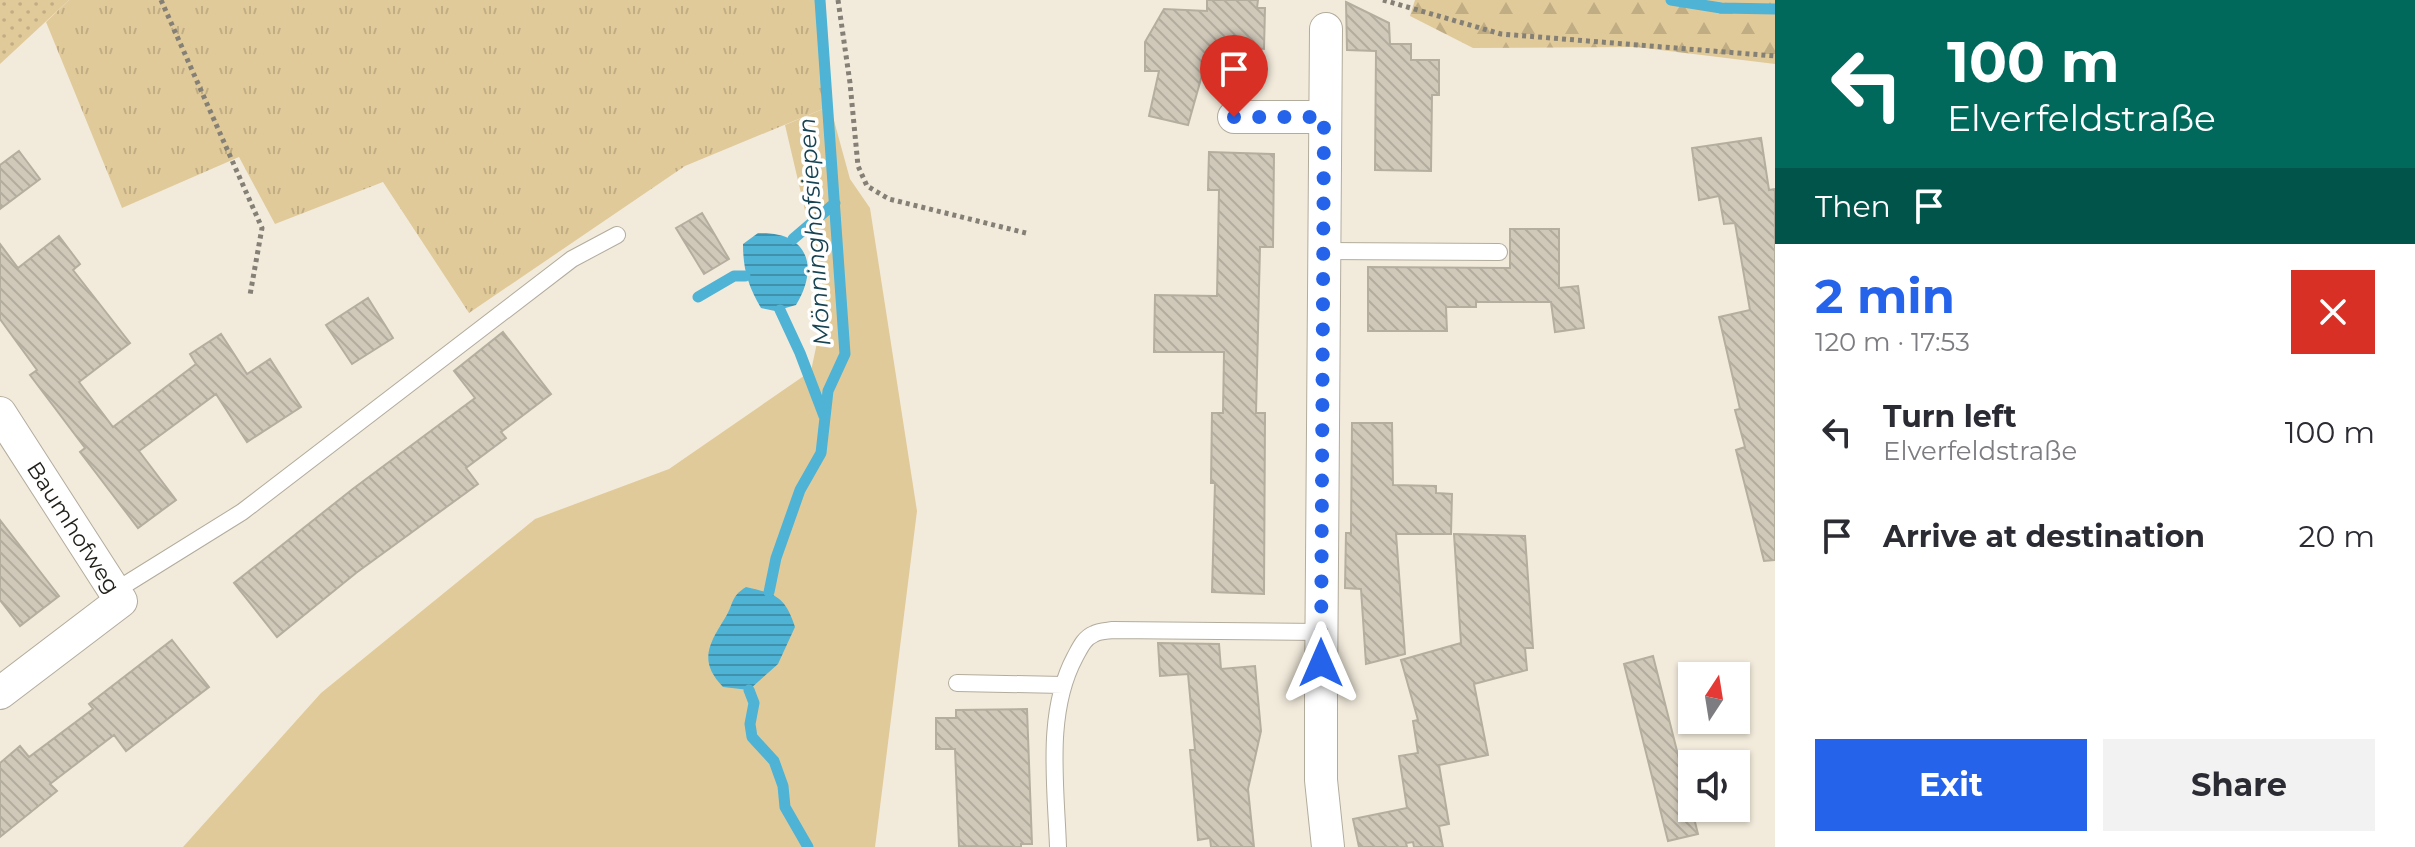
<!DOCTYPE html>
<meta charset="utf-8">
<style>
:root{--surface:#fff;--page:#f2f2f3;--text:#2b2b33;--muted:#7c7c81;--accent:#2563eb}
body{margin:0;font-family:Montserrat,sans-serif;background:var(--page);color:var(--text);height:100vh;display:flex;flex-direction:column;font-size:30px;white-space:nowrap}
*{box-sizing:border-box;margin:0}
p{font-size:26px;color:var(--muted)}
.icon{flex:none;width:44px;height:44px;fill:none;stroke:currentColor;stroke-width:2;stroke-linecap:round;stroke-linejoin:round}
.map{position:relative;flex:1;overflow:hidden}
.side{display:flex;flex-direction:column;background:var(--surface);width:640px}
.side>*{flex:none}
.banner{background:#00695c;color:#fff;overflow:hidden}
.needle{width:52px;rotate:12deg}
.buttons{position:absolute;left:1678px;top:662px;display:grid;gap:16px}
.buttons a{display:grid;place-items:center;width:72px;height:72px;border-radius:0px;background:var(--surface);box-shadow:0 2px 6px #0004;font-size:40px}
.pin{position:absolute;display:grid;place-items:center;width:68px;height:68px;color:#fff;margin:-82px -34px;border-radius:50% 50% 50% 0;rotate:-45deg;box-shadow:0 0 8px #0007}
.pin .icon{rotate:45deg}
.me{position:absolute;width:88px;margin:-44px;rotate:0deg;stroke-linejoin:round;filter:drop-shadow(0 0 6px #0008)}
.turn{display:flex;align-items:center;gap:28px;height:168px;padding:0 40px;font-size:36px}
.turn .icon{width:104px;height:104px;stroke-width:2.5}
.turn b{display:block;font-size:56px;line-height:68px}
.then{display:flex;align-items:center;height:76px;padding:0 40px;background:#0003;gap:16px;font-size:30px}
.round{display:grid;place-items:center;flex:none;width:84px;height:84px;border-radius:0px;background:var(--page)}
.headline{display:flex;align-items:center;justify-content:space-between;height:136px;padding:0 40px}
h1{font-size:48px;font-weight:700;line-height:60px;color:var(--accent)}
.action{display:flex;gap:16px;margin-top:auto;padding:16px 40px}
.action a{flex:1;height:92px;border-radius:0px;background:var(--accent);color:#fff;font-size:32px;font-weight:700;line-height:92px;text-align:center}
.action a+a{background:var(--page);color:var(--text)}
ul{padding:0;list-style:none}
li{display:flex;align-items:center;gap:24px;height:104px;padding:0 40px}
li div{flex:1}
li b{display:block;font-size:30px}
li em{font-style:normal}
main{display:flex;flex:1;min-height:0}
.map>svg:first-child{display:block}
.grass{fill:#e1ca9a}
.forest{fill:url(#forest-firs)}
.park{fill:url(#park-tufts)}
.garden{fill:url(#garden-dots)}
.water{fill:url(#water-rules)}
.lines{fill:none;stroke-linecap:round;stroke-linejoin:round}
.stream{stroke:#4eb3d5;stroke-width:11}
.building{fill:url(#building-back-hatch);stroke:#b4ae9f;stroke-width:2}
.service-casing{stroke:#b2ac9d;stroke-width:18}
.minor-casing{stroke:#b2ac9d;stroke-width:34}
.path{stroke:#858076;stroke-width:5;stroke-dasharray:4 4;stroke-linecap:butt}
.service{stroke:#fff;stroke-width:16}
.minor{stroke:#fff;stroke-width:32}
.route{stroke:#2563eb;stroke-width:14;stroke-dasharray:0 25.2}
.labels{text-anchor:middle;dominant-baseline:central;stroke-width:7;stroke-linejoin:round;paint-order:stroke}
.street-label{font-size:22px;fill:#22201a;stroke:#fff}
.water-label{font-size:24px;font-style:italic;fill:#174352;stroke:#fff}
</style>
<main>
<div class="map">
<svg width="1775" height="847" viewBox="0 0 1775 847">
<defs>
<pattern id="forest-firs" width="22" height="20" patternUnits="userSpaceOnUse" patternTransform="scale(2)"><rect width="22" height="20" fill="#e1ca9a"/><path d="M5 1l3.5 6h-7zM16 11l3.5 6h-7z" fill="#c1ad84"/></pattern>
<pattern id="park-tufts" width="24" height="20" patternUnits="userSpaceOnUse" patternTransform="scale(2)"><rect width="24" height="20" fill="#e1ca9a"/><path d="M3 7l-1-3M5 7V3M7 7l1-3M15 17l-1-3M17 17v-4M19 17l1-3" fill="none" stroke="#c1ad84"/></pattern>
<pattern id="garden-dots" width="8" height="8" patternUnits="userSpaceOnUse" patternTransform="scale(2)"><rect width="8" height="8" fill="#e1ca9a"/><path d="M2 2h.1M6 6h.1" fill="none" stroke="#c1ad84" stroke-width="1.8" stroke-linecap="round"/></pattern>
<pattern id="water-rules" width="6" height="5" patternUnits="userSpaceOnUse" patternTransform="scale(2)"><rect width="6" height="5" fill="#4eb3d5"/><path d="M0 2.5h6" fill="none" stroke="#4091ac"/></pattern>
<pattern id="building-back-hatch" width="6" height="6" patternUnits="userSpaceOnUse" patternTransform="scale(2)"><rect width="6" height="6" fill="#d0c9ba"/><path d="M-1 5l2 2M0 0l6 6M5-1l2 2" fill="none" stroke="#b2ac9f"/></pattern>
</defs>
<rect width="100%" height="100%" fill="#f2ebdc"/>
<path class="grass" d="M830 106 850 179 870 208 917 511 875 847H183L321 693 535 519 669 469 811 371 826 300 785 125Z"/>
<path class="forest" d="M1415 0H1775V64L1636 47 1473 48 1410 16Z"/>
<path class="park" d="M69 0H822L830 106 685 166 469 313 383 182 275 224 239 157 122 208 46 22Z"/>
<path class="garden" d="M0 0H69L0 64Z"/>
<path class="water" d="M758 233C807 231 820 266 796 305L775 311 761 308C748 286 743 269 743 244Z
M746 587C776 594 785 596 795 627L778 664 749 690 723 687C698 661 709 644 725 618 734 604 730 597 746 587Z"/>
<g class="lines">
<path class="stream" d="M1671 0 1721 8 1775 9
M793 239 835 203
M698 297 734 276H745
M780 310 800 353 824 416
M769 592 776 558 800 490 821 453 828 391 845 354 820 0
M749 690 754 703 750 724 752 737 774 761 783 786 785 807 808 847"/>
</g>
<path class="building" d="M1207 0H1258L1257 8H1265L1264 49 1254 48 1248 77 1204 68 1188 125 1149 116 1159 71H1145V42L1164 9 1207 11Z
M1346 2 1389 23 1390 44H1411V60H1439V95H1432L1431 171 1375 170 1376 51 1347 50Z
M1761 138 1769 190 1775 189V560L1764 561 1736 450 1745 447 1735 410 1740 409 1719 317 1750 310 1735 223 1724 224 1719 196 1699 200 1692 148Z
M19 151 40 179 0 209V165Z
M1209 152 1274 154 1273 247H1260L1256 413H1265L1264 594 1212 592 1215 483H1211L1212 413H1223L1224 352H1154L1155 295 1217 296 1219 190H1208Z
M702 213 729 259 704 274 676 228Z
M1510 229H1559V288L1578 286 1584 328 1555 332 1551 302H1476V307H1446L1447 331H1368V267L1510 268Z
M59 236 80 264 73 270 130 343 79 382 113 427 196 364 190 354 221 334 247 374 270 359 301 407 247 442 216 394 139 451 176 500 138 528 80 452 85 448 30 375 37 370 0 319V244L18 268Z
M368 298 393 338 352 364 326 325Z
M503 332 551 394 501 432 506 438 466 468 478 484 356 573 277 637 234 583 354 488 475 398 454 371Z
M1352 423H1392L1393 485 1436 486V493L1452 494 1451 534H1396L1405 654 1366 664 1361 589 1345 588 1346 533H1351Z
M0 520 59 596 20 626 0 600Z
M1454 534 1525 536 1533 648H1525L1527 670 1474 684 1488 755 1439 765 1449 824 1439 826 1443 847H1414L1413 842 1406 843 1407 847H1359L1353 819 1407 808 1399 756 1418 753 1413 721 1418 720 1401 660 1461 643Z
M172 640 209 687 126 751 114 735 50 784 57 791 0 837V763L20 746 29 757 93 709 89 704Z
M1158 643 1219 644 1221 669 1255 666 1261 731 1248 789 1254 847H1211L1210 838 1198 840 1190 750H1195L1188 674 1160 676Z
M1653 656 1698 834 1668 841 1624 664Z
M1027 709 1032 844H1021V847L959 846 955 749H936V718H956V710Z"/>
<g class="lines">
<g class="service-casing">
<path id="service" d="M1324 251 1499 252
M115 591 242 512 572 259 617 235
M957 683 1063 685
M1058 847C1056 786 1045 713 1075 657 1080 648 1084 638 1094 634 1099 631 1107 631 1113 630L1321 632"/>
</g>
<g class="minor-casing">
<g id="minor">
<path d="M1326 29 1321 694V780L1328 847"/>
<path d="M1234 117H1324"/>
<path id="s1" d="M0 413 121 601 0 693"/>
</g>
</g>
<path class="path" d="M161 0 262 228 250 295
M838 0 850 83 858 166 867 186 889 199 1026 233
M1383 0 1501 34 1775 56"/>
<use href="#service" class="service"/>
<use href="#minor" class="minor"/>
</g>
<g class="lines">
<path class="route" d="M1234 117H1324L1321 663"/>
</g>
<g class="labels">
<g class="street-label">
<text stroke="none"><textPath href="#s1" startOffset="136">Baumhofweg</textPath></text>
</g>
<g class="water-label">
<text transform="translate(814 232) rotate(-94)">Mönninghofsiepen</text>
</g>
</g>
</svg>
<div class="buttons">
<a><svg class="needle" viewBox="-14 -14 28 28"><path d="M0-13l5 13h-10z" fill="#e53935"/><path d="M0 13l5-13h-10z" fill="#7c7c81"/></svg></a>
<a><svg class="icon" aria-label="sound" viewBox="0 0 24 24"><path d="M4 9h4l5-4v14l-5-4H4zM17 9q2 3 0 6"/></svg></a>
</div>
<div class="pin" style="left:1234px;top:117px;background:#d93025"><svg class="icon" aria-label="arrive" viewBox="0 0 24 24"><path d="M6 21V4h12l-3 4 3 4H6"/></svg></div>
<svg class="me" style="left:1321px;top:663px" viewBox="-20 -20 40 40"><path d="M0-17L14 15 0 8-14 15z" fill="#2563eb" stroke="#fff" stroke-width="4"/></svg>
</div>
<section class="side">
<div class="banner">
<div class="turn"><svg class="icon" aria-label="left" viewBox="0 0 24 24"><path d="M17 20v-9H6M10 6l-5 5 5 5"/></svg><div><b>100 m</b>Elverfeldstraße</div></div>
<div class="then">Then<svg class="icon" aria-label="arrive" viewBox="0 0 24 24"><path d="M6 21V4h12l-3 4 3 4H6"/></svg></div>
</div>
<div class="headline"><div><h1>2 min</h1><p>120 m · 17:53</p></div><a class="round" style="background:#d93025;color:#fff"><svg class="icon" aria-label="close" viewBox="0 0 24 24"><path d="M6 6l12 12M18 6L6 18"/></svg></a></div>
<ul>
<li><svg class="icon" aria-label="left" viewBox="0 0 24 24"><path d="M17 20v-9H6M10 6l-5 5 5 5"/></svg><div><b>Turn left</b><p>Elverfeldstraße</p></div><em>100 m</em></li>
<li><svg class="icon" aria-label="arrive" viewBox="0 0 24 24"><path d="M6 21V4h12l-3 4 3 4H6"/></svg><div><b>Arrive at destination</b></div><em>20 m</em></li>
</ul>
<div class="action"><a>Exit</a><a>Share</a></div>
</section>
</main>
